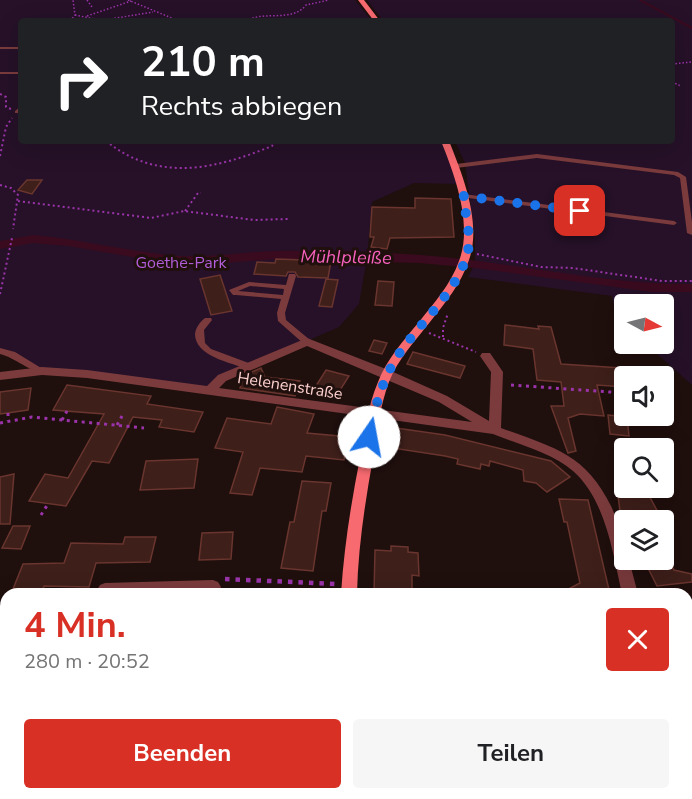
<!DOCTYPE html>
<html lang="de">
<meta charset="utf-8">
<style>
:root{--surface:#fff;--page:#f6f6f6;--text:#202124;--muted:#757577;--accent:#d93025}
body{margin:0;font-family:"Nunito Sans",sans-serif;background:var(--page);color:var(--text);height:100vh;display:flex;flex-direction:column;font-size:22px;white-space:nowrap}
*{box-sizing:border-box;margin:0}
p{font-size:20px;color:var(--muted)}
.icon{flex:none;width:33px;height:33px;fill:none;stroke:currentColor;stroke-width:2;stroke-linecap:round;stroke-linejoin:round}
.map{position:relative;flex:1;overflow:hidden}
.panel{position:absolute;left:0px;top:588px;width:693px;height:212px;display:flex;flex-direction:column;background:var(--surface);border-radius:18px 18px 0 0;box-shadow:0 6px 24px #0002}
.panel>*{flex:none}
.hud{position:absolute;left:18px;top:18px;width:657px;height:126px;border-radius:6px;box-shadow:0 6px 24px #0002;background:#202124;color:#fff;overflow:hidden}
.needle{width:39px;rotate:97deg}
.controls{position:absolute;left:614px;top:294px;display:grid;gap:12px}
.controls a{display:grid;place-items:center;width:60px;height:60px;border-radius:6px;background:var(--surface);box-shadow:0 6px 24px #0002;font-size:30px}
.pin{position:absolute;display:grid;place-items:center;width:51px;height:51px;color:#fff;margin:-26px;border-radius:12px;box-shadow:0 3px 9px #0006}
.me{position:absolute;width:66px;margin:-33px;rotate:12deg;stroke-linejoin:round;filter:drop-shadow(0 0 4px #0008)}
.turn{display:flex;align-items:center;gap:21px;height:126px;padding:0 24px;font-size:27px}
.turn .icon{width:78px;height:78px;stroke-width:2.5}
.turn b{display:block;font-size:42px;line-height:51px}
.round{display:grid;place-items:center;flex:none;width:63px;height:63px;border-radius:6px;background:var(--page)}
.headline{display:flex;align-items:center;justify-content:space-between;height:102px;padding:0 24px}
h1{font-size:36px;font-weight:700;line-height:45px;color:var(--accent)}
.action{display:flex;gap:12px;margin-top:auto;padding:12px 24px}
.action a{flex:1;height:69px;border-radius:6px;background:var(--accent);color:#fff;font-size:24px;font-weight:700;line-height:69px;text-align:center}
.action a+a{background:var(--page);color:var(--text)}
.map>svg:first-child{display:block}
.green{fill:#261128}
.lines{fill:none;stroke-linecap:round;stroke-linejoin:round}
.stream{stroke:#3a0b1f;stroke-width:2}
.canal{fill:#3a0b1f;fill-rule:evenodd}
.building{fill:#3e1f1a;stroke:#69352e;stroke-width:1.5}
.path-far3{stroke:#9b34aa;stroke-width:1.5;stroke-dasharray:1.5 2;stroke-linecap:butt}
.path-far2{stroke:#9b34aa;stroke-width:2;stroke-dasharray:2 3;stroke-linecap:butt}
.path-far1{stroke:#9b34aa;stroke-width:3;stroke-dasharray:3 4.5;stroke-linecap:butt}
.path{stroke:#9b34aa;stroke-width:4.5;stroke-dasharray:4.5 6;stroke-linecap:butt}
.lane{fill:#7b3b3d;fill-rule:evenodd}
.street{fill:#7b3b3d;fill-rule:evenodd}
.secondary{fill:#f76a70;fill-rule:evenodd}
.tram{stroke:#ea0ce3;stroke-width:2}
.route{stroke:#1a73e8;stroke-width:10;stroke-dasharray:0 18}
.labels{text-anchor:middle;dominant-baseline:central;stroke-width:6;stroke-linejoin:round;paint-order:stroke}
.park-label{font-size:16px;fill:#b15ed8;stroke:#1f0f0d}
.street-label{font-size:16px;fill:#fcd0cd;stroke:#1f0f0d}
.water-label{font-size:18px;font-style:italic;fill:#f761bc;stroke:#1f0f0d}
</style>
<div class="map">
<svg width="692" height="799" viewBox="0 0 692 799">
<rect width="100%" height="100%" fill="#1f0f0d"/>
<path class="green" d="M0 0H355L372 21H21V141H445L460 184 414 183 372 202 367 257 359 304 339 327 222 378 210 390 42 371 0 351Z
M367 0H692V385L646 344H663V304H624V323L616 316 612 296 468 277 475 264V237L465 163 455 141H672V21H383Z"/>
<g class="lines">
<path class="stream" d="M640 0 692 28"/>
<path class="canal" d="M33 235C78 239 122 250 168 255 204 259 240 252 276 251 324 250 374 252 421 255 512 262 601 284 692 284V292H652L475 268 419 263 276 259 212 264 168 263 68 246 33 243 0 249V241Z"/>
</g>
<path class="building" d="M27 180H42L32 194 18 190Z
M415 198 451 199 454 237 390 238 387 249 371 247 374 237H370L372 207 415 208Z
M276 259 331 261 328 278 298 277 295 272H288L286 276 254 274 257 262 275 263Z
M220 275 232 311 211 315 200 279Z
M326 279 338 280 332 307 319 306Z
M378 281 394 282 392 306 375 305Z
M505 325 539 329 538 326 551 327 561 364 622 368 624 387 597 385 604 416 580 414 568 418 576 451 568 453 551 406H564L561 382 537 380 533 349 504 345Z
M374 340 387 343 382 354 369 351Z
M413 352 465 366 460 378 407 364Z
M261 368 265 377 300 381 295 396 240 388 245 375Z
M326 370 349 376 337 395 314 389Z
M67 385 151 396 147 404 203 412 194 432 159 427 162 420 133 417 109 463 92 461 66 506 29 501 45 474 68 478 104 414 53 410Z
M31 388 28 410 0 414V392Z
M277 407 314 414 307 433 339 436 338 444H346L344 460 306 456 302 472 260 468 252 495 230 493 243 452 215 448 227 418 271 424Z
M608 415 627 417 629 436 610 434Z
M396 428 445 435 551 461 570 477 547 492 536 483 524 481 523 470 490 461 489 466 481 464 480 469 457 464 458 459 445 456 392 448Z
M198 459 194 488 140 490 146 461Z
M14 474 10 524H0V477Z
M302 481 331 483 326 511H322L313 571 281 568 290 522H294Z
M617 488H645L660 516 625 520 620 511Z
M559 499 588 500 610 594H559L580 583 567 522H564Z
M13 526H30L21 549 2 548Z
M233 532 231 559 199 560 202 533Z
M125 537H156L150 562 96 563 89 587 44 586 42 594H11L23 564 64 563 71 543 123 544Z
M391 546 408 547V552L418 553 419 576 412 575V594H374L375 550 391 551Z
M644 560H669L674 570 692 574V582L657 586Z"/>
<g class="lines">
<path class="path-far3" d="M87 0 92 7
M128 0 179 21
M75 15 105 21
M87 16 131 1
M104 20 153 12
M70 21 75 15 73 0
M82 21 91 19
M246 21C263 10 292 23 306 5L329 0
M672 64 692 62
M672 82 681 86"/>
<path class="path-far2" d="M0 94 6 97V107L11 109
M106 141C158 183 216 169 272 146L275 141
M0 156 6 127 12 118
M0 185 11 188 18 195 13 229
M18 201 151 218 184 211 254 220 288 219
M185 211 198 193H201
M477 254 541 267 573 268 662 281H692
M0 294 12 238
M429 333 476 352
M443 337V328L448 313"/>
<path class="path-far1" d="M511 385 624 393
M8 413V421
M62 420 67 411
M0 423 32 417 144 428
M117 425 122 416
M41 515 48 504"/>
<path class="path" d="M225 579 336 584"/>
<path class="lane" d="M0 47H21V49H0Z
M0 72H21V74H0Z
M21 106V111L19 113H15V111Z
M537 154 678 172 686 177 692 222V235L687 233 680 178 674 175 537 158 456 168 453 166 456 164Z
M463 194 674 221 677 223 674 225 461 197 460 196Z
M289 274H295L296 276 285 313 286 320 310 340 311 342 310 344H304L278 321 277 313 281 299 236 295H233L229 290 249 282 286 285ZM250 286 284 289 283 295 238 291Z
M205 318H211L212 320 204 330 205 343 211 349 254 365 255 367 254 369H248C231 363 195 356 195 334 196 327 200 322 205 318Z
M0 348 15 352 46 371 45 373C33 374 14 357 0 354Z
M687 770 692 772V795L687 793Z"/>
<path class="street" d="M307 338 391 371 447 396 489 421 491 372 480 356 482 353H490L503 372 501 428C552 447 585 453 611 506 619 523 624 540 624 560H629L638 594H622C613 554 606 500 573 471 551 452 520 445 493 434L87 378 42 375 0 380V372L42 367 87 370 207 386 218 375ZM307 346 439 402 472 422 219 388 226 381Z
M213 580 218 582 221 587 218 592 213 594H99L97 590 100 585 105 583Z
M111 794H129L128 799H110Z"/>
<path class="secondary" d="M358 0H364L380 21H374Z
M441 141H449C463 176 482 223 469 260 461 284 445 303 430 322 415 341 398 359 389 382 380 406 377 432 373 458 365 503 358 548 357 594H341C344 548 351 503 360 458 364 432 368 406 378 382 387 359 403 341 419 322 434 303 451 284 459 261 473 224 455 176 441 141Z
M692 619V633L687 634V620Z
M687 650H692V666H687Z
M355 794H373L375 799H357Z
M380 794H404L402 799H378Z"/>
<path class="tram" d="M687 648 692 647
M376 799 385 794
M397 799 405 794"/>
</g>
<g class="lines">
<path class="route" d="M369 437C375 405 384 373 404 347 426 317 459 288 468 251 471 234 465 212 463 196L580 211"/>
</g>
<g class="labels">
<g class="park-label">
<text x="181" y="263">Goethe-Park</text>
</g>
<g class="street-label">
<text transform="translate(290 386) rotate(9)">Helenenstraße</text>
</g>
<g class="water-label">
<text transform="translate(346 257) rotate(1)">Mühlpleiße</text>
</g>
</g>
</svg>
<div class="controls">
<a><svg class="needle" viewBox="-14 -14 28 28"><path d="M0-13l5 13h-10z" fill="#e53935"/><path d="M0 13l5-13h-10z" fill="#757577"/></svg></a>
<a><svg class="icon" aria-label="sound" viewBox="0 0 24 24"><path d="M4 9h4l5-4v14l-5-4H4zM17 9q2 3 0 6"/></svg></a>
<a><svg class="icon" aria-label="search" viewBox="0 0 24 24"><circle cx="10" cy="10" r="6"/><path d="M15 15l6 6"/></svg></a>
<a><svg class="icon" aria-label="layers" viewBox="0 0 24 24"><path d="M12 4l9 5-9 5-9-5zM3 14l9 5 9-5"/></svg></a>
</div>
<div class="pin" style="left:580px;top:211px;background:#d93025"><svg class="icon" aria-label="arrive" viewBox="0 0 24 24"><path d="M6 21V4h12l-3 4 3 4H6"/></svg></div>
<svg class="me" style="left:369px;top:437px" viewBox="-20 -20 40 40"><circle r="19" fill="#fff"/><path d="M0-13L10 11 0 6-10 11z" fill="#1a73e8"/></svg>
<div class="hud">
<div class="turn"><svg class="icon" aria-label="right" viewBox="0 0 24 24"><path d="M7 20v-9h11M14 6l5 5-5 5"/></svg><div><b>210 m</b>Rechts abbiegen</div></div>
</div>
<section class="panel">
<div class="headline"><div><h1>4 Min.</h1><p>280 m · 20:52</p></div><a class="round" style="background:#d93025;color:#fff"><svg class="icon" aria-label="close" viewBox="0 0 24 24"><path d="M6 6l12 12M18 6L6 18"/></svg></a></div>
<div class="action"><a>Beenden</a><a>Teilen</a></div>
</section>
</div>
